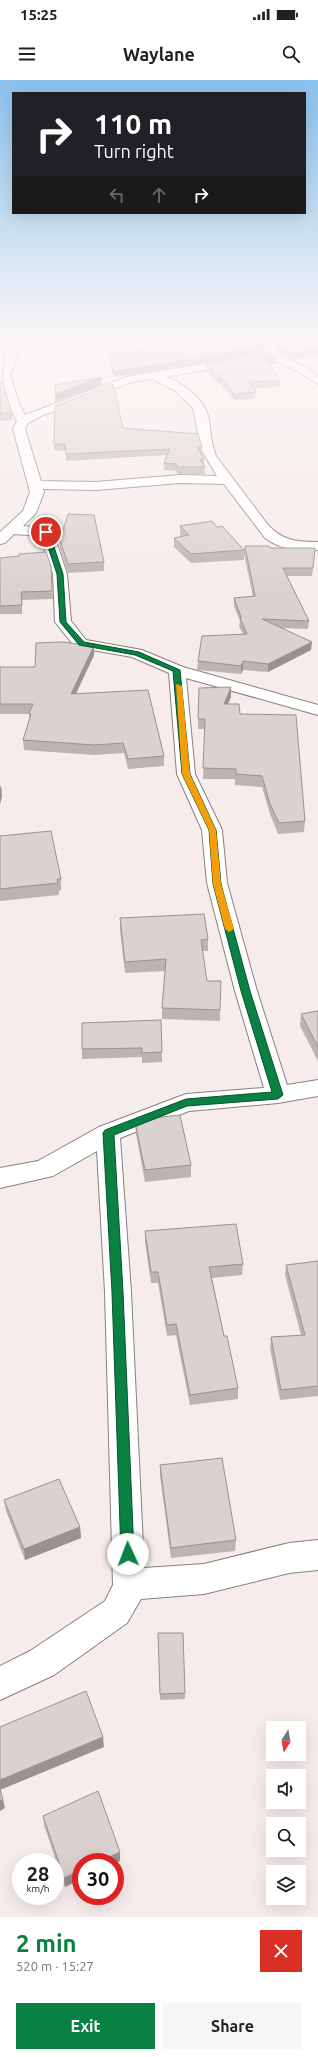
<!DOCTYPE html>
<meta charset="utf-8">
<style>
:root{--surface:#fff;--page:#f6f6f6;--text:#202124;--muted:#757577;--accent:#0b8043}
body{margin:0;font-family:Ubuntu,sans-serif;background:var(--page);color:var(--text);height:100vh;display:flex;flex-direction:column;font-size:15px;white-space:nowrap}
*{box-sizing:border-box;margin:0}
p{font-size:13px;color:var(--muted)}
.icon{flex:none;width:22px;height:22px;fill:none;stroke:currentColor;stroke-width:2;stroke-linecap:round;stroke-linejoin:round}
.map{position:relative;height:1837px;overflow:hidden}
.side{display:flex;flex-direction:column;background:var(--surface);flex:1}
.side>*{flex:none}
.guide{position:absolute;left:12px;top:12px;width:294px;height:122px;border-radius:0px;box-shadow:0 4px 16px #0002;background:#202124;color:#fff;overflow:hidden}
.needle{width:26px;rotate:191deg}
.buttons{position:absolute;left:266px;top:1641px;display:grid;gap:8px}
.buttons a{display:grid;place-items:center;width:40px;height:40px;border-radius:0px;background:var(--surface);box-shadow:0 4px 16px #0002;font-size:20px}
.speed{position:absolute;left:12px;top:1773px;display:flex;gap:8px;font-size:20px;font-weight:700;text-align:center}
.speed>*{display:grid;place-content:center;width:52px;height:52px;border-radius:50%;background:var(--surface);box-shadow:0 4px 16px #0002;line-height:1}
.speed small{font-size:10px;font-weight:400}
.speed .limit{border:6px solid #d22;background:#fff;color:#111}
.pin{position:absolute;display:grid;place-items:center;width:34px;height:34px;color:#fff;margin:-17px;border:2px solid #fff;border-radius:50%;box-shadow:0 1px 4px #0007}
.me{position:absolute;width:44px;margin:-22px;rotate:358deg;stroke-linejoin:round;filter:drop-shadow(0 0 3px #0008)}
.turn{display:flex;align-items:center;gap:14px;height:84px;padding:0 16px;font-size:18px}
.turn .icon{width:52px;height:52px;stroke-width:2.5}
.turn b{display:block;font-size:28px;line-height:34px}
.lanes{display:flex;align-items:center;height:38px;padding:0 16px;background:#0003;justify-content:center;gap:20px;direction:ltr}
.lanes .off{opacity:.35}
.round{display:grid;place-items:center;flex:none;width:42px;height:42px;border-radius:0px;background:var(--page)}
.summary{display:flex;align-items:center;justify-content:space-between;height:68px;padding:0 16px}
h1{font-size:24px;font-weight:700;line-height:30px;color:var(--accent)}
.primary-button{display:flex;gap:8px;margin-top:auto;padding:8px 16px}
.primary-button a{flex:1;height:46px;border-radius:0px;background:var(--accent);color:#fff;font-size:16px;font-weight:700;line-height:46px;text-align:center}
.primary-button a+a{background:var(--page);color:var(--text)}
.status{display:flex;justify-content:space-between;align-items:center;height:28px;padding:0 20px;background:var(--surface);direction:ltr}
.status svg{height:11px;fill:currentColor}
header{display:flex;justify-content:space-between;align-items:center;height:52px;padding:0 16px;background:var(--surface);font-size:18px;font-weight:700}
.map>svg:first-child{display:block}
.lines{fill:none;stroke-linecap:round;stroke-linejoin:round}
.street-casing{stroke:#89807e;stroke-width:2}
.street{fill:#fff;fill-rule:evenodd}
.wall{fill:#bcb4b2}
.shaded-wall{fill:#999291}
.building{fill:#dbd1cf;stroke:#999291}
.route{fill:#0b8043;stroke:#07532c}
.slow{fill:#f59e0b}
</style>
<div class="status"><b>15:25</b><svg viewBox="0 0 49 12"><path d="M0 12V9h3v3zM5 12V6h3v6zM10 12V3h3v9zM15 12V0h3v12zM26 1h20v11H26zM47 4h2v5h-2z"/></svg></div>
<header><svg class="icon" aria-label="menu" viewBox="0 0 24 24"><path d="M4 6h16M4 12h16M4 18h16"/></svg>Waylane<svg class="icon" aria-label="search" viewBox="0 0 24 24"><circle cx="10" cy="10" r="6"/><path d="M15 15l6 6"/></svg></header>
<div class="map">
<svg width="318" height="1837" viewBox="0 0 318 1837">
<rect width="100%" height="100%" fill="#f6eceb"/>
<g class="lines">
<g class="street-casing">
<path id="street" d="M0 259H5L10 269 18 277 10 294 19 323 25 335 126 297 221 281 252 273 281 259H294L274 271 305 287 318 296V304L297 291 265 276 221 287 166 297C185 305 204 318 209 339 211 352 211 364 216 376L268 445C283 461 297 462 318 462V470C298 471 281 470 265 458L224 404 180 403 96 410 43 409 44 412 36 433 23 446 51 449 53 452 67 494 71 541 86 560 142 570 183 587 318 625V635L186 598 195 694 222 750 227 803 257 911 287 1005 318 1000V1016L278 1023 189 1031 120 1058 131 1212 144 1488 204 1484 289 1463 318 1460V1490L289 1493 204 1514 141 1519 127 1543 54 1595 0 1620V1586L30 1571 105 1521 113 1505 105 1212 97 1071 53 1096 0 1108V1088L38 1081 99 1047 178 1017 186 1014 264 1008 235 911 207 803 202 750 177 694 169 593 132 577 75 567 55 542 53 494 40 456 14 454 5 463 0 464V452L23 431 30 412 13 349 17 341C5 319 0 302 6 277L0 271ZM152 299 174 310 193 328 201 369 217 396 180 395 96 402 41 401 25 349 28 343 41 336 132 302Z"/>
</g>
<use href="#street" class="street"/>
</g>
<path class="wall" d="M189 259H278L251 272 221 280 149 292 113 297 110 282V276Z
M318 259 294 279 277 271V265Z
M276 283 269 284 280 301 279 307 253 309 256 312 255 319 234 320 226 310 206 291V285Z
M0 303 12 333V340L0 341Z
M123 348 202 367V373H201L204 379 205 394H178L176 391 164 390V383L167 375 66 381V371L54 370V364Z
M180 446 217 447 244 470 245 466 270 468H315L312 496H287L309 541 308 549 281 548 311 570 268 592 243 590 241 594 197 590 198 581 243 554 239 546 240 541 234 526V518L253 516 244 474V480L191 483 174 467V458L182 457 180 455Z
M60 460 104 482V491L68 493 60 469Z
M0 478 51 486 53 519 22 520V534H0Z
M94 566V575L76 614 164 676V686L128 689 124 673 94 675 24 670 23 660 29 640V634H0V587H35Z
M199 608 231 617 228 624 240 634 305 741 304 752 278 754 270 734 262 707 235 705V699H203L205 649H198Z
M0 756 61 799V810L59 811V815L0 821Z
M120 838 208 859V871H202L207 901 220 930V941L162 939V928L165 891 125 893 120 850Z
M318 931V981L300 946 301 934Z
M82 943 162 972V982L142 983V977L82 979Z
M135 1042 191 1085V1097L145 1102 136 1054Z
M145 1151 243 1184 242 1195 212 1198 224 1256 238 1308V1319L190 1325 176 1255 167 1256 158 1203H151L145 1162Z
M318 1181V1316L280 1320 270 1268 271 1257 301 1255 285 1195 286 1185Z
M160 1385 236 1460 235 1471 171 1478 160 1396Z
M4 1420 80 1447 81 1458 25 1480 6 1431Z
M158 1553 185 1613V1619L160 1620Z
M43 1736 120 1772V1781L115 1783V1782H81V1799L65 1807 44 1745Z"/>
<path class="shaded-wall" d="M266 259H278L251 272 221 280 149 292 113 297V291Z
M318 269V275L294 279V274Z
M276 276V283L265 285V278Z
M101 297V305L55 322V314Z
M312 562 311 570 268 592V584Z
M94 566V575L71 624V614Z
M243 581V590L241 594V586Z
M231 607V617L223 634 224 624Z
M1 705 2 716 0 725V708Z
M80 1447 81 1458 25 1480 24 1469Z
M103 1657 104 1667 0 1710V1700Z
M3 1719 5 1728 0 1731V1721Z
M120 1772V1781L115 1783V1782H99Z
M81 1790V1799L65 1807 64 1798Z"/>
<path class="building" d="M189 259H266L252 266 221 274 149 286 113 291 110 276Z
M288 259H318V269L294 274 277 265Z
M265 271 276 276 265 278 280 301 249 302 256 312 234 314 226 303 206 285Z
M101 297 55 314V305Z
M0 303H3L12 333H0Z
M113 304 123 348 198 354 202 367H197L204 379 200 380 205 387H178L176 384 164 383 170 369 66 374 65 364H54L55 326Z
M68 434 94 435 104 482 68 484 60 460Z
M212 441 217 447 222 446 244 470 191 474 174 458 189 455 180 446Z
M245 466H269L270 468H315L313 488H283L309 541 262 539 312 562 268 584 243 581 241 586 198 581 202 556 247 554 240 538 241 537 234 518 255 516Z
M46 472 51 486 52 511 21 512 22 525 0 526V478L19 476V474Z
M62 562 94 566 71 614 148 610 164 676 128 679 123 663 94 665 23 660 31 634 29 633 33 624H0V587H35L36 563Z
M231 607 224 624H239L240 634 296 635 305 741 279 743 270 724 262 696 236 694V689L203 688 205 639H198L199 608Z
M51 751 61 799H57L58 803 0 809V756Z
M204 834 208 859 201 860 207 901H221L220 930 162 928 166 879 125 882 120 838Z
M318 931V967L301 934Z
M161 940 162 972 142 973V968L82 969V943Z
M180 1035 191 1085 145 1090 135 1042 143 1039Z
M236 1144 243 1184 209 1187 224 1256H227L238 1308 190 1315 176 1244 167 1245 158 1192H151L145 1151Z
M318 1181V1306L281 1310 271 1257 305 1255 286 1185Z
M222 1378 236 1460 171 1468 160 1385Z
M59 1399 80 1447 24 1469 4 1420Z
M158 1553H183L185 1613 160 1614Z
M86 1611 103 1657 0 1700V1647Z
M0 1709 3 1719 0 1721Z
M98 1711 120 1772 99 1782H81V1790L64 1798 43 1736Z"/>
<linearGradient id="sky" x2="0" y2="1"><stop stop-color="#8ac1ed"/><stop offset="0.5" stop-color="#fbf6f6"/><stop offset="1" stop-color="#fbf6f6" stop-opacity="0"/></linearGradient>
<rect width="318" height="516" fill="url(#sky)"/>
<path class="route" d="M46 450 49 452 63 494 66 542 84 562 139 572 180 590 190 694 216 750 221 804 250 911 283 1015 278 1019 187 1026 114 1055 123 1212 134 1474 132 1479 128 1481 123 1479 121 1474 112 1212 103 1053 105 1050 186 1019 272 1012 241 911 213 804 209 750 182 694 173 591 135 575 79 565 60 542 57 494 43 452Z"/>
<path class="slow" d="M176 604 182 606 190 694 216 750 221 804 234 849 229 852 225 849 213 804 209 750 182 694Z"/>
</svg>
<div class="buttons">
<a><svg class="needle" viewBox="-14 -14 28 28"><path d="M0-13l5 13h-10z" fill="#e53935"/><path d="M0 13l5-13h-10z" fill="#757577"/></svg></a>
<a><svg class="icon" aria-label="sound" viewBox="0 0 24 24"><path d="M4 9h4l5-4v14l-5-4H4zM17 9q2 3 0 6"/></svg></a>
<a><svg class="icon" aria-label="search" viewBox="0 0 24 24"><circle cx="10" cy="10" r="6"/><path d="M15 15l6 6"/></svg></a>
<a><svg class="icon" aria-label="layers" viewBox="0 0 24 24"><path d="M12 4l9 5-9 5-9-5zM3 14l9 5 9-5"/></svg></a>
</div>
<div class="speed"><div>28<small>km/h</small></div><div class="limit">30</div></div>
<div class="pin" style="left:46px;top:452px;background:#d93025"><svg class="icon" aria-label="arrive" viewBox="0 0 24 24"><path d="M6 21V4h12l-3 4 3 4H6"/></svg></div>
<svg class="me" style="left:128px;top:1474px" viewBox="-20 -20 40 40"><circle r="19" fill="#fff"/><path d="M0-13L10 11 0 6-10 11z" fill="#0b8043"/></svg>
<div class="guide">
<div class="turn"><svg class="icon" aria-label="right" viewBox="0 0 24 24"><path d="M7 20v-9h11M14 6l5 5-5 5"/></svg><div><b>110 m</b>Turn right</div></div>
<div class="lanes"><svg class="icon off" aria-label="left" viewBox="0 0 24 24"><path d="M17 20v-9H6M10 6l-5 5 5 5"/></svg><svg class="icon off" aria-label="ahead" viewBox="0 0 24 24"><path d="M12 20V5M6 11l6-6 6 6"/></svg><svg class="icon" aria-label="right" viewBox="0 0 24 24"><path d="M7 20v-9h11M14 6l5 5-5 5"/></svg></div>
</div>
</div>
<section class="side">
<div class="summary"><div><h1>2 min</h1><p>520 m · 15:27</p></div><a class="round" style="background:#d93025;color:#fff"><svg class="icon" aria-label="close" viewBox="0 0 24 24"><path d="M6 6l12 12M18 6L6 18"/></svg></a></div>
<div class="primary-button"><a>Exit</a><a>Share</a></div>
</section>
